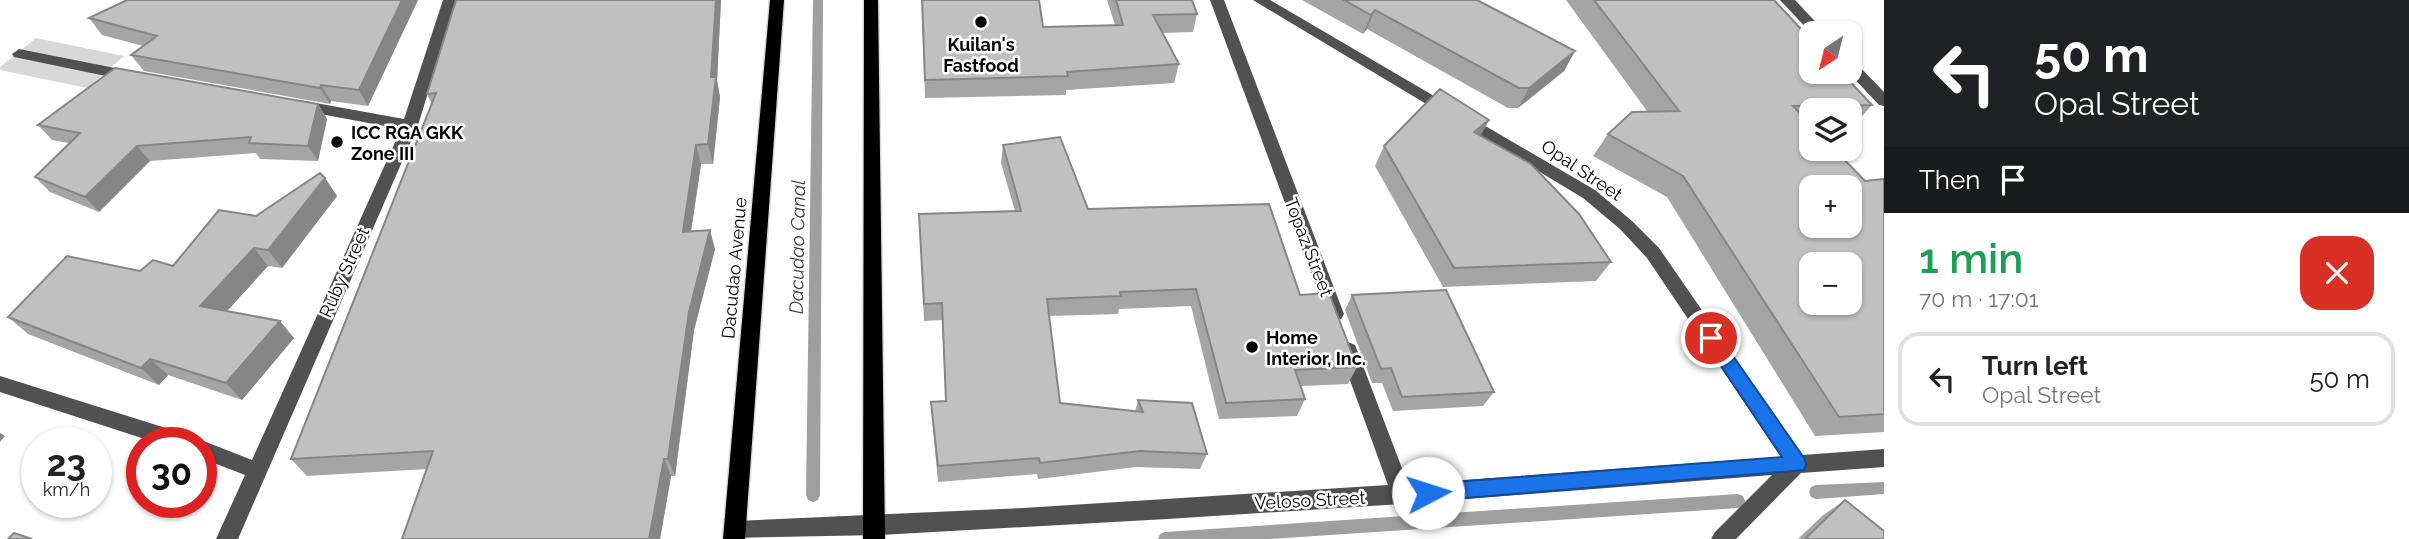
<!DOCTYPE html>
<meta charset="utf-8">
<style>
:root{--surface:#fff;--page:#f2f2f2;--text:#222;--muted:#767676;--line:#e0e0e0}
body{margin:0;font-family:Raleway,sans-serif;background:var(--page);color:var(--text);height:100vh;display:flex;flex-direction:column;font-size:26px;white-space:nowrap}
*{box-sizing:border-box;margin:0}
p{font-size:23px;color:var(--muted)}
.icon{flex:none;width:38px;height:38px;fill:none;stroke:currentColor;stroke-width:2;stroke-linecap:round;stroke-linejoin:round}
.map{position:relative;flex:1;overflow:hidden}
.panel{display:flex;flex-direction:column;background:var(--surface);width:525px}
.panel>*{flex:none}
.banner{background:#202124;color:#fff;overflow:hidden}
.needle{width:46px;rotate:215deg}
.buttons{position:absolute;left:1799px;top:21px;display:grid;gap:14px}
.buttons a{display:grid;place-items:center;width:63px;height:63px;border-radius:14px;background:var(--surface);box-shadow:0 2px 5px #0004;font-size:35px}
.speed{position:absolute;left:21px;top:427px;display:flex;gap:14px;font-size:35px;font-weight:700;text-align:center}
.speed>*{display:grid;place-content:center;width:91px;height:91px;border-radius:50%;background:var(--surface);box-shadow:0 2px 5px #0004;line-height:1}
.speed small{font-size:18px;font-weight:400}
.speed .limit{border:10px solid #d22;background:#fff;color:#111}
.pin{position:absolute;display:grid;place-items:center;width:60px;height:60px;color:#fff;margin:-30px;border:4px solid #fff;border-radius:50%;box-shadow:0 2px 7px #0007}
.me{position:absolute;width:77px;margin:-38px;rotate:85deg;stroke-linejoin:round;filter:drop-shadow(0 0 5px #0008)}
.turn{display:flex;align-items:center;gap:24px;height:147px;padding:0 35px;font-size:32px}
.turn .icon{width:91px;height:91px;stroke-width:2.5}
.turn b{display:block;font-size:49px;line-height:60px}
.then{display:flex;align-items:center;height:66px;padding:0 35px;background:#0003;gap:14px;font-size:26px}
.round{display:grid;place-items:center;flex:none;width:74px;height:74px;border-radius:21px;background:var(--page)}
.summary{display:flex;align-items:center;justify-content:space-between;height:119px;padding:0 35px}
h1{font-size:42px;font-weight:600;line-height:52px;color:#1e9e55}
ul{padding:0;list-style:none}
li{display:flex;align-items:center;gap:21px;height:94px;margin:0 14px 10px;padding:0 21px;border:4px solid var(--line);border-radius:21px}
li div{flex:1}
li b{display:block;font-size:26px}
li em{font-style:normal}
main{display:flex;flex:1;min-height:0}
.map>svg:first-child{display:block}
.green{fill:#d8d8d8}
.lines{fill:none;stroke-linecap:round;stroke-linejoin:round}
.stream{fill:#9f9f9f;fill-rule:evenodd}
.major-casing{stroke:#dbdbdb;stroke-width:3}
.minor{fill:#515151;fill-rule:evenodd}
.major{fill:#000;fill-rule:evenodd}
.wall{fill:#a5a5a5}
.shaded-wall{fill:#868686}
.building{fill:#c0c0c0;stroke:#868686;stroke-width:2;fill-rule:evenodd}
.route{fill:#1a73e8;stroke:#114b97;stroke-width:2}
.poi-dot{fill:#000;stroke:#fff;stroke-width:2.5}
.labels{text-anchor:middle;dominant-baseline:central;stroke-width:5;stroke-linejoin:round;paint-order:stroke}
.poi-label{font-size:18px;font-weight:bold;fill:#000;stroke:#fff;text-anchor:start}
.street-label{font-size:18px;fill:#000;stroke:#fff}
.water-label{font-size:19px;font-style:italic;fill:#404040;stroke:#fff}
</style>
<main>
<div class="map">
<svg width="1884" height="539" viewBox="0 0 1884 539">
<rect width="100%" height="100%" fill="#fff"/>
<path class="green" d="M36 38 124 56 87 88 0 70V67Z"/>
<g class="lines">
<path class="stream" d="M813 0H823L820 495 818 500 813 502 808 500 806 495Z
M1884 482V494L1816 499 1811 497 1809 492 1811 487 1816 485Z
M1738 494 1743 496 1745 501 1743 506 1738 508 1269 539H1158L1160 534 1165 532Z"/>
<g class="major-casing">
<path id="major" d="M770 0H784L745 539H723Z
M864 0H878L885 539H863Z"/>
</g>
<path class="minor" d="M443 0H457L418 125 238 539H216L245 475 201 458V443H157L0 392V376L185 434 192 437 195 443 201 440 252 460 401 129 299 110 291 105 299 100 404 119Z
M1210 0H1224L1344 314 1341 319 1335 321 1329 319 1326 314Z
M1253 0H1270L1595 190 1632 221 1659 248 1802 455 1884 449V467L1801 473 1736 539H1711L1715 532 1772 475 1402 504 1167 519 880 535 729 538 725 531 729 524 736 521 1023 508 1388 485 1339 350 1341 345 1348 342 1355 345 1357 350 1408 484 1781 457 1647 258 1620 229 1583 198Z
M1780 0H1795L1826 33H1811Z
M19 49 130 71 137 76 130 81 14 57 12 54Z
M1850 60 1855 62 1884 92V106L1879 105 1848 72Z"/>
<use href="#major" class="major"/>
</g>
<path class="wall" d="M418 0 368 106 331 101 330 104 144 71 131 55 143 46 102 35 89 18Z
M456 0H721L717 81 720 97 713 164H701L691 231 715 249 694 330 675 476H671L660 539H402L427 469 307 476 291 459 432 104 427 94Z
M922 0 1043 27 1115 25 1107 0H1192L1197 14 1193 32 1162 33 1179 64 1174 83 1066 90V95L925 98Z
M1302 0H1477L1575 51 1564 71 1518 108H1508L1367 29 1363 34Z
M1566 0H1774L1872 105 1852 127H1850V110H1811V149L1865 181 1884 179V432L1815 436 1667 197 1593 156 1608 134 1647 111Z
M318 104 327 119 318 161 260 159 256 153 150 161 99 212 50 192 35 177 69 143 52 140 38 125Z
M1489 120 1480 136 1611 262 1596 281 1443 287 1375 166 1384 146Z
M1003 145 1088 209 1300 295 1357 367 1348 384 1300 386 1305 399 1297 416 1219 419 1191 306 1119 309 1118 314 1049 316 1060 403 1135 412 1138 400 1207 454 1200 469 1136 467 1038 479 1037 474 938 482 932 418 931 402 946 401 942 320 924 321 920 232 1015 211 1001 163Z
M325 178 337 196 282 268 268 266 227 311 294 338 242 400 168 375 159 385 28 334 8 317 140 271 173 266 256 216Z
M1352 295 1494 392 1483 406 1393 411 1382 383H1372L1345 310Z
M1845 500 1884 539H1798L1822 516Z"/>
<path class="shaded-wall" d="M402 0H418L368 106 359 90Z
M716 0H721L717 81 720 97 713 164 708 144Z
M1375 10 1367 29 1363 34 1371 15Z
M1575 51 1564 71 1518 108 1529 88Z
M321 85 331 101 330 104 320 88Z
M318 104 327 119 318 161 308 146Z
M1489 120 1478 141 1474 132Z
M696 145 701 164 688 251 683 232Z
M137 146 150 161 99 212 85 197Z
M325 178 337 196 282 268 268 250Z
M710 230 715 249 694 330 675 476 668 459 689 312Z
M254 248 268 266 216 323 200 306Z
M280 321 294 338 242 400 226 383Z
M150 359 168 375 159 385 141 368Z
M0 433 5 436 0 442Z
M664 459 671 476 660 539H649Z"/>
<path class="building" d="M127 0H402L359 90 321 85 320 88 131 55 157 36 89 18Z
M456 0H716L711 77H716L708 144 696 145 683 232 710 230 689 312 668 459H664L649 539H402L433 451 291 459 436 93 427 94Z
M922 0H1039L1043 27 1123 25 1116 0H1192L1197 14 1153 15 1179 64 1067 72 1068 76 925 80Z
M1344 0H1477L1575 51 1529 88H1519L1375 10 1371 15Z
M1594 0H1774L1811 40V72H1841L1872 105 1793 106 1811 125V149H1834L1865 181 1884 179V414L1839 417 1683 176 1608 134 1632 112 1679 111ZM1811 187H1850V226H1811ZM1811 264H1850V303H1811Z
M115 68 318 104 308 146 249 143 251 137 137 146 85 197 35 177 80 133 38 125Z
M1440 89 1489 120 1474 132 1531 164 1579 214 1611 262 1454 268 1384 146Z
M1060 137 1088 209 1269 204 1300 295 1329 293 1357 367 1295 370 1305 399 1226 403 1196 289 1120 292 1121 296 1047 299 1060 403 1143 412 1138 400 1192 403 1207 454 1140 451 1040 463 1039 458 938 466 931 402 946 401 942 303 924 304 919 214 1021 211 1003 145Z
M320 173 325 178 268 250 254 248 200 306 280 321 226 383 150 359 141 368 8 317 67 256 140 271 153 260 173 266 219 210 256 216Z
M1446 290 1494 392 1402 397 1391 368 1381 369 1352 295Z
M1845 500 1884 531V539H1805Z
M14 533 32 539H8Z"/>
<path class="route" d="M1711 331 1717 333 1804 458 1806 464 1804 470 1428 501 1422 499 1419 493 1422 487 1428 484 1782 457 1705 342 1702 338 1705 333Z"/>
<g class="poi-dot">
<circle cx="981" cy="22" r="7"/>
<circle cx="337" cy="142" r="7"/>
<circle cx="1252" cy="347" r="7"/>
</g>
<g class="labels">
<g class="poi-label">
<text x="981" y="44" text-anchor="middle">Kuilan's<tspan x="981" dy="21">Fastfood</tspan></text>
<text x="351" y="132">ICC RGA GKK<tspan x="351" dy="21">Zone III</tspan></text>
<text x="1266" y="337">Home<tspan x="1266" dy="21">Interior, Inc.</tspan></text>
</g>
<g class="street-label">
<text transform="translate(1582 170) rotate(34)">Opal Street</text>
<text transform="translate(1309 247) rotate(69)">Topaz Street</text>
<text transform="translate(734 268) rotate(-85)">Dacudao Avenue</text>
<text transform="translate(344 272) rotate(-66)">Ruby Street</text>
<text transform="translate(1310 500) rotate(-3)">Veloso Street</text>
</g>
<g class="water-label">
<text transform="translate(797 247) rotate(-89)">Dacudao Canal</text>
</g>
</g>
</svg>
<div class="buttons">
<a><svg class="needle" viewBox="-14 -14 28 28"><path d="M0-13l5 13h-10z" fill="#e53935"/><path d="M0 13l5-13h-10z" fill="#767676"/></svg></a>
<a><svg class="icon" aria-label="layers" viewBox="0 0 24 24"><path d="M12 4l9 5-9 5-9-5zM3 14l9 5 9-5"/></svg></a>
<a>+</a>
<a>−</a>
</div>
<div class="speed"><div>23<small>km/h</small></div><div class="limit">30</div></div>
<div class="pin" style="left:1711px;top:338px;background:#d93025"><svg class="icon" aria-label="arrive" viewBox="0 0 24 24"><path d="M6 21V4h12l-3 4 3 4H6"/></svg></div>
<svg class="me" style="left:1428px;top:493px" viewBox="-20 -20 40 40"><circle r="19" fill="#fff"/><path d="M0-13L10 11 0 6-10 11z" fill="#1a73e8"/></svg>
</div>
<section class="panel">
<div class="banner">
<div class="turn"><svg class="icon" aria-label="left" viewBox="0 0 24 24"><path d="M17 20v-9H6M10 6l-5 5 5 5"/></svg><div><b>50 m</b>Opal Street</div></div>
<div class="then">Then<svg class="icon" aria-label="arrive" viewBox="0 0 24 24"><path d="M6 21V4h12l-3 4 3 4H6"/></svg></div>
</div>
<div class="summary"><div><h1>1 min</h1><p>70 m · 17:01</p></div><a class="round" style="background:#d93025;color:#fff"><svg class="icon" aria-label="close" viewBox="0 0 24 24"><path d="M6 6l12 12M18 6L6 18"/></svg></a></div>
<ul>
<li><svg class="icon" aria-label="left" viewBox="0 0 24 24"><path d="M17 20v-9H6M10 6l-5 5 5 5"/></svg><div><b>Turn left</b><p>Opal Street</p></div><em>50 m</em></li>
</ul>
</section>
</main>
